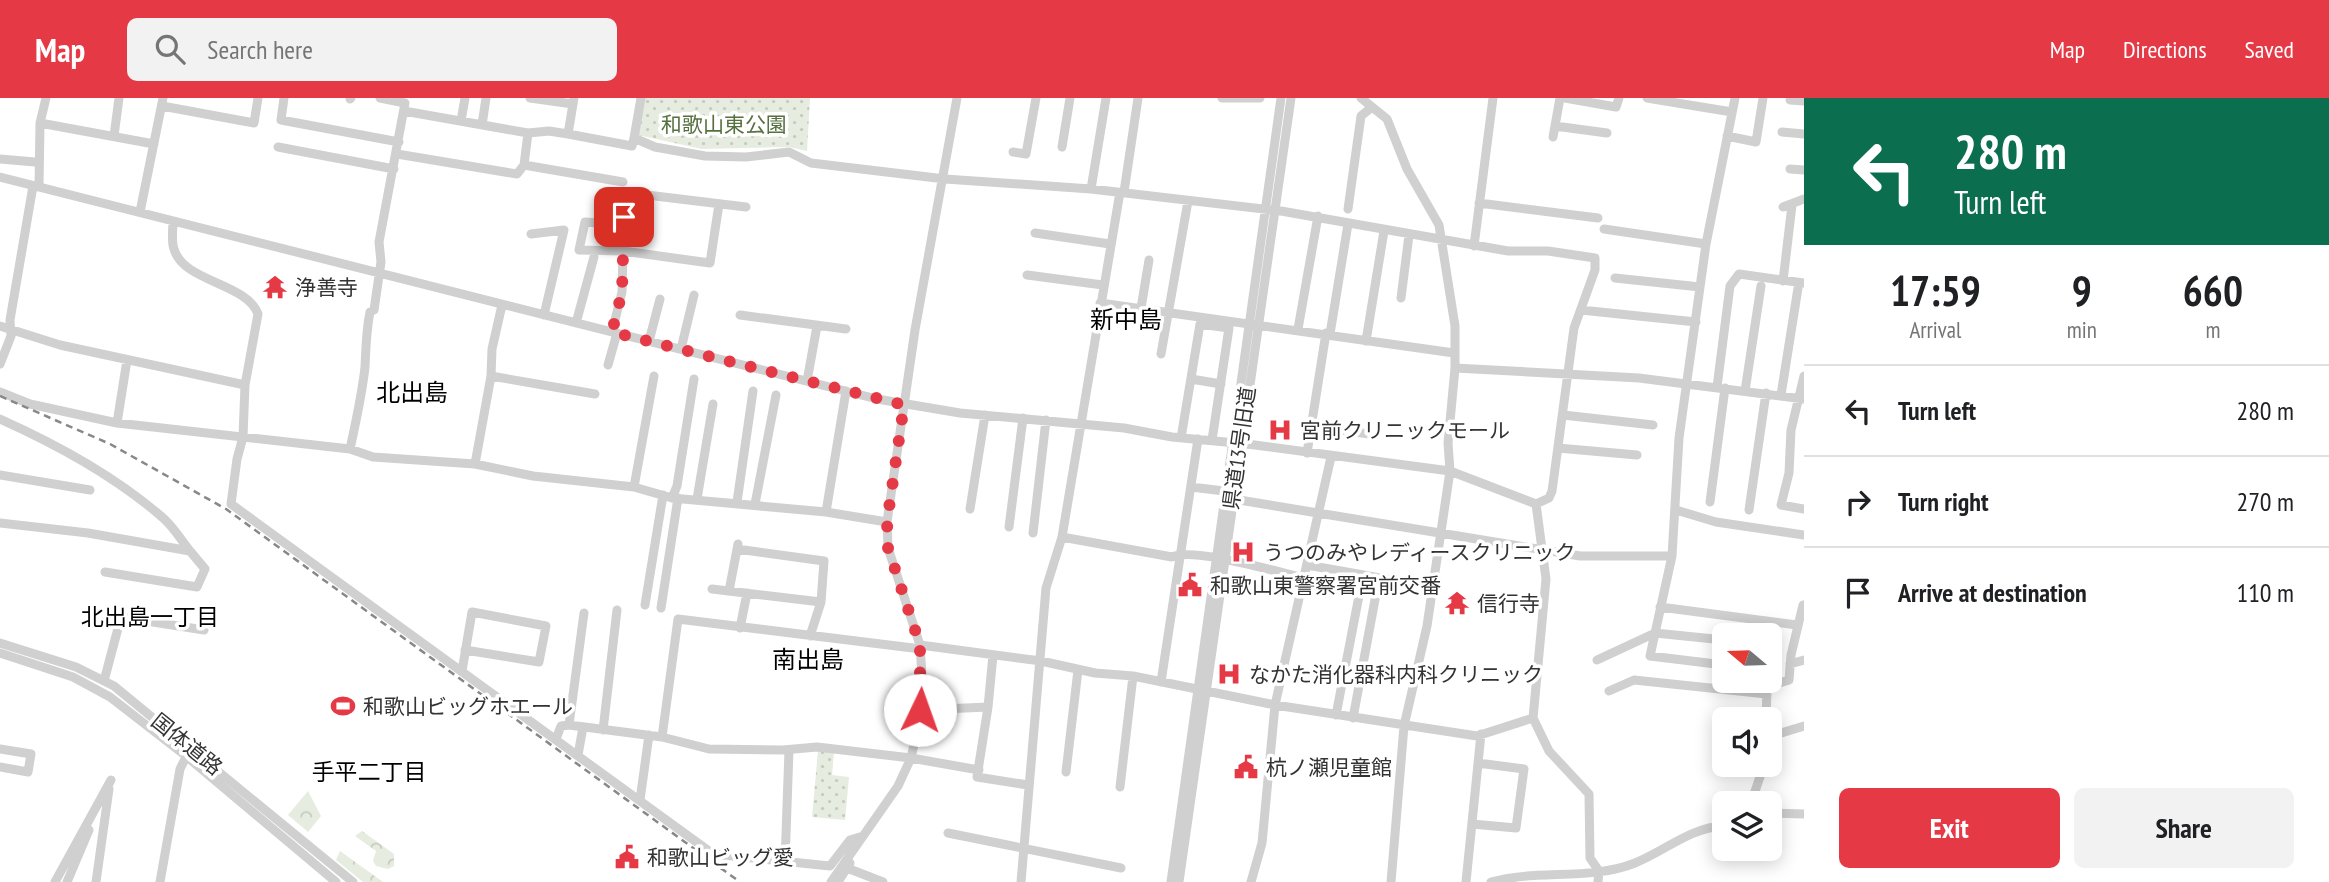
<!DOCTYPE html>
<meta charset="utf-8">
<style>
:root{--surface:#fff;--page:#f2f2f2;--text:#202124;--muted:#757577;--line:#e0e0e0;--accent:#e63946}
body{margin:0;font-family:"PT Sans Narrow","Noto Sans JP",sans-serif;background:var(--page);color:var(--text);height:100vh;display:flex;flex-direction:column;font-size:26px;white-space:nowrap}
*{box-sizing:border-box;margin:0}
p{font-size:23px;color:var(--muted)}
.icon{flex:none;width:38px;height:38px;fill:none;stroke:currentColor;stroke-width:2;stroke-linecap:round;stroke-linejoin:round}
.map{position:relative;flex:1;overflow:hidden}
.panel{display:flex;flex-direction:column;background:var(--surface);width:525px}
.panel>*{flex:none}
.guide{background:#0b6e4f;color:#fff;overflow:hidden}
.needle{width:46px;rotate:289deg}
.buttons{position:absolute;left:1712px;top:525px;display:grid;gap:14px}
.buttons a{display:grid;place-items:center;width:70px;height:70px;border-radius:10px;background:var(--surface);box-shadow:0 4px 18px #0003;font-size:35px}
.pin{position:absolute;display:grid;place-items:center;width:60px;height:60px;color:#fff;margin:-30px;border-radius:14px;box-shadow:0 4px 10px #0006}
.me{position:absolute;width:77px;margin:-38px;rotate:3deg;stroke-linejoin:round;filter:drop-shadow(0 0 5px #0008)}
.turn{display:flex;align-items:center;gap:24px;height:147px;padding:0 35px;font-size:32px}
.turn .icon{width:91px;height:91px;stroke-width:2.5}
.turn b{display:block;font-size:49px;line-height:60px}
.eta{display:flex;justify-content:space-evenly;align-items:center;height:119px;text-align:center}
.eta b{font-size:42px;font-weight:600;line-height:49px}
.cta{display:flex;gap:14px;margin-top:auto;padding:14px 35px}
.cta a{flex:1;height:80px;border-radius:10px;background:var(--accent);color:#fff;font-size:28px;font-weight:600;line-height:80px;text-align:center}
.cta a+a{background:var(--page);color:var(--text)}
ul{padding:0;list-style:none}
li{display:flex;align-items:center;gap:21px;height:91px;padding:0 35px;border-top:2px solid var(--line)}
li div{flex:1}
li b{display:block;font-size:26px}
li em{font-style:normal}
header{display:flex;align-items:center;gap:42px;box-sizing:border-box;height:98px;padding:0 35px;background:var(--accent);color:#fff}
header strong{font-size:33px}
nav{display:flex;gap:38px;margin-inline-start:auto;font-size:24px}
.search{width:490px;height:63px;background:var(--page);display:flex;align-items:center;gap:18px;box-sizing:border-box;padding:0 24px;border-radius:10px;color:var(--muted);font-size:26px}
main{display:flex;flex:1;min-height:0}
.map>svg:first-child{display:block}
.grass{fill:url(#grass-dots)}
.forest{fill:url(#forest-crowns)}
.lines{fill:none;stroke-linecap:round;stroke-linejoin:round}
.minor{stroke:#d0d0d0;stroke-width:9}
.rail{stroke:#888;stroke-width:2.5;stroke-dasharray:7 5;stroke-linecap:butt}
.route{stroke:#e63946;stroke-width:12;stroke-dasharray:0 21.6}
.labels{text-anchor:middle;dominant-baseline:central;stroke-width:7;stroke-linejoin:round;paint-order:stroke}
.park-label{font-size:21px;fill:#56703f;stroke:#fff}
.poi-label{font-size:21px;fill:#333;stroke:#fff;text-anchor:start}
.street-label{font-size:21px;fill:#333;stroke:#fff}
.neighbourhood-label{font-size:23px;fill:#000;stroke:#fff}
.quarter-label{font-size:24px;fill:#000;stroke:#fff}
</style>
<header>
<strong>Map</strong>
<div class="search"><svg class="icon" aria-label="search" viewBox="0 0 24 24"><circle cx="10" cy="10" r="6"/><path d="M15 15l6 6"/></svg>Search here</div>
<nav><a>Map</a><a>Directions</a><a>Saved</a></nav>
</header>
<main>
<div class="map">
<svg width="1804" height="784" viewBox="0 0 1804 784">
<defs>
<pattern id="grass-dots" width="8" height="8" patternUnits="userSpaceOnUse" patternTransform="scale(1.75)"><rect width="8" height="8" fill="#e6ecdf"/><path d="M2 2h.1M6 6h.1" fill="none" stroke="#c6cbc0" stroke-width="1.8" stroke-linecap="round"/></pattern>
<pattern id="forest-crowns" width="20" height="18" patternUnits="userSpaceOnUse" patternTransform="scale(1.75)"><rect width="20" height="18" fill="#e6ecdf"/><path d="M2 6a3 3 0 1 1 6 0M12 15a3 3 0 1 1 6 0" fill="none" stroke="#c6cbc0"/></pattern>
</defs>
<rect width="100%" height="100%" fill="#fff"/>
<path class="grass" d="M645 0H810L807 53 789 49 702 51 638 37Z
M818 653 834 654 832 677 849 679 845 722 812 719Z"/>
<path class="forest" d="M308 693 321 718 308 734 288 717Z
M362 733 394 756V768L388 771 376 768 373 763 376 753 355 738Z
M340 753 383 784H363L336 762Z"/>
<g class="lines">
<path class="minor" d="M284 0 281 22 399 44
M530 0 573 6
M1222 0H1260
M1361 0 1387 21 1407 71 1439 127 1455 228V270L1448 345 1450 373 1427 528 1404 628 1391 784
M1565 0 1616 9 1619 0
M1647 0 1732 14
M350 1 351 0
M1790 2 1804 3
M162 8 254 25 258 0
M404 13 528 35 549 33 568 36 574 0
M461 23 465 0
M40 25 154 46
M482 27 486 0
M1555 28 1607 35
M1782 34 1804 36
M528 35 524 67 623 84
M568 36 632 48 634 40 655 49 705 58 746 59 789 54 811 65 945 81 1091 91 1281 113 1508 153H1548L1595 160V172L1574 230 1552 393 1549 400 1536 406
M114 38 119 0
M1727 38 1756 44 1763 0
M1553 39 1560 0
M634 40 641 0
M278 49 394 71
M1062 49 1070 0
M1013 54 1026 56 1036 0
M397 56 517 76 524 67
M0 61 35 64
M1790 71 1804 72
M0 79 877 301 960 315 1124 330 1172 339 1247 346 1450 373 1536 406 1546 481 1533 620 1549 653 1589 696 1590 760 1599 773 1598 784
M39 89 40 25 46 0
M1091 91 1106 0
M1124 94 1138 0
M1479 105 1598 120
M1783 109 1804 101
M1348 111 1361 18 1372 9
M140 114 163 0
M173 123C173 132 171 143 174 151 183 184 247 185 258 216L245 287 243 339 237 361 231 406 713 756 830 768 850 742 863 738
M623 127 585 124 579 152 623 153 624 119 647 97 746 109
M1604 131 1706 146
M1035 135 1110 146
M531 136 564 132 544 217
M1474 148 1493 0
M1027 177 1103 187
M1615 180 1700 189
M1783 183 1792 107
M1401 200 1409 137
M1100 205 1454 255
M1141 210 1149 162
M374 212 381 164 379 144 405 5 380 0
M1581 212 1696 224
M740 217 846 231
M576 225 594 159
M0 228 60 247 245 287
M1298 231 1318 118
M612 234 622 194 623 153 710 165 719 106
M1330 236 1348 126
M649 243 660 201
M1366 243 1384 133
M681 251 694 197
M1161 256 1188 103
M0 266 11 238 10 222 33 88
M608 267 617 235
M1455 270 1639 280 1804 301
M491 278 595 296
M1804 278 1791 332 1789 375 1781 407 1804 411
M1191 281 1221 286
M807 283 817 228
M1717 289 1730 188 1739 176 1804 185
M846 293 826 414 887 424
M1745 293 1761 188
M0 294 30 306 117 325 350 351 373 359 475 366 533 378 634 389 672 400 826 414
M1781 297 1798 190
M1563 317 1653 327
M0 321C56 346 116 379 162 419 173 428 181 442 190 453L88 435 0 425
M117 325 127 262
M1312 328 1369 336
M1181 340 1200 226 1229 230 1212 342
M1558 350 1637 357
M350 351C356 323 362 297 365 269 366 250 366 233 370 214
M1307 355 1326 235
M475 366 491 278 492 251 502 207
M0 377 90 392
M634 389 654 278
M1191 389 1224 393
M672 400 677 388 694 281
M1227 400 1580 458H1672
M697 401 713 306
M737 404 753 293
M1710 404 1725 290
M755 406 776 297
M970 411 985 317
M1676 412 1716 424 1804 437
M1749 412 1766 295
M1009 429 1023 320
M1033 435 1046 322
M1062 439 1172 459C1192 449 1278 474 1304 480
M737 451 824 463 821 504 810 538
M1307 467 1431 489
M105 474 197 489 205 471 190 453
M712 491 821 504
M729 493 738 446
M645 507 663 397
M1660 509 1797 527
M661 510 678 400
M740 530 747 495
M0 545 76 569 114 588 353 784
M920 547 1041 563 1095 575 1133 578 1275 607 1477 638 1533 620
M0 555 73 579 110 599 186 658 336 784
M1597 562 1655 535 1724 542
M1790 566 1804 562
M1724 567 1650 558 1672 458 1679 340 1706 146 1735 0
M462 573 472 514 546 528 539 564 465 552
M104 583 121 519 204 532
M1161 584 1198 341
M1767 589 1789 582 1791 557 1803 507
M1609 593 1634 582 1767 596
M988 609 977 679 1028 687
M921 612 988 609 993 557
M1336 617 1363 477
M1353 620 1379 480
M1766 621 1767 591
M569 627 662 639 709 651 783 652 817 649 911 660 979 672
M603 632 617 512
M662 639 678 521 921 551
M556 641 561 628 569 627 584 515
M1769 647 1778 636 1804 628
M0 651 31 656 28 674 0 669
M578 657 583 629
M1066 674 1078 572
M1120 689 1133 578
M640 702 649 637
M1751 705 1764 667
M1769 715 1804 716
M1472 726 1516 730 1524 671 1478 665
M948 735 1121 770
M785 765 789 652
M847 770 883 784
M55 784 111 682
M67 784 89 732
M96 784 109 691
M160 784 180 671 189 653
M831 784 898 688 911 660 918 629 923 593 920 547 888 450 887 424 915 232 957 0
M838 784 850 765
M1021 784 1046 490 1062 439 1120 94
M1171 784 1281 0
M1179 784 1291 0
M1251 784 1262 745 1275 607 1331 359
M1466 784 1481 636
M1491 784C1538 771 1590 783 1635 765 1665 753 1691 729 1724 728"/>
<path class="rail" d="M0 298 110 346 226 411 740 784"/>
</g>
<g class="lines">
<path class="route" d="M624 119 622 194 612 234 904 307 887 424 888 450 920 547V612"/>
</g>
<defs>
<g id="temple-bare" transform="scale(1.89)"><path d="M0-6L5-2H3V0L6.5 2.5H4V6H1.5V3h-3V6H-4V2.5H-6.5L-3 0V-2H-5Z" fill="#e63946" stroke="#fff" stroke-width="2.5" paint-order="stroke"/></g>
<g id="hospital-bare" transform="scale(1.89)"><path d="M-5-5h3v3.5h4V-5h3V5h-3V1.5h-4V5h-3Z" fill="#e63946" stroke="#fff" stroke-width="2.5" paint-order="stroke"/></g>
<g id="civic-bare" transform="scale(1.89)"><path d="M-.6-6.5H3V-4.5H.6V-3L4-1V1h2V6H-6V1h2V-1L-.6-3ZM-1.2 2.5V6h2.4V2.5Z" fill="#e63946" stroke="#fff" stroke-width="2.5" paint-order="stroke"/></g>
<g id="stadium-bare" transform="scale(1.89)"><path d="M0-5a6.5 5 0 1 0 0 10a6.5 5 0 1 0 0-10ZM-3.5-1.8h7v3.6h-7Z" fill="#e63946" stroke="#fff" stroke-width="2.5" paint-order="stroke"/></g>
</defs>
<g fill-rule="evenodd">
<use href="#temple-bare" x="275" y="189"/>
<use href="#hospital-bare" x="1280" y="332"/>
<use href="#hospital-bare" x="1243" y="454"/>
<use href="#civic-bare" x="1190" y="487"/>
<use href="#temple-bare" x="1457" y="505"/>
<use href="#hospital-bare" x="1229" y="576"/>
<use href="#stadium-bare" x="343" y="608"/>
<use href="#civic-bare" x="1246" y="669"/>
<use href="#civic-bare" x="627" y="759"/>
</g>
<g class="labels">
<g class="park-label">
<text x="724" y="26">和歌山東公園</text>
</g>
<g class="poi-label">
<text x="295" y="189">浄善寺</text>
<text x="1300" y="332">宮前クリニックモール</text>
<text x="1263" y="454">うつのみやレディースクリニック</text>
<text x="1210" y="487">和歌山東警察署宮前交番</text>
<text x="1477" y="505">信行寺</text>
<text x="1249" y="576">なかた消化器科内科クリニック</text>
<text x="363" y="608">和歌山ビッグホエール</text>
<text x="1266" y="669">杭ノ瀬児童館</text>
<text x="647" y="759">和歌山ビッグ愛</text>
</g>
<g class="street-label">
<text transform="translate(1239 350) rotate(-82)">県道13号旧道</text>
<text transform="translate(187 646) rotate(39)">国体道路</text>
</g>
<g class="neighbourhood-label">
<text x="150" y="518">北出島一丁目</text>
<text x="369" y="673">手平二丁目</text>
</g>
<g class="quarter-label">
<text x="1126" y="221">新中島</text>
<text x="412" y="294">北出島</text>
<text x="808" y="561">南出島</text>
</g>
</g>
</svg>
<div class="buttons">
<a><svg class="needle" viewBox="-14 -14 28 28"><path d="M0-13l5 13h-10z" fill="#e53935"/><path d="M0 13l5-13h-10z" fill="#757577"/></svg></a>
<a><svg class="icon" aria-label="sound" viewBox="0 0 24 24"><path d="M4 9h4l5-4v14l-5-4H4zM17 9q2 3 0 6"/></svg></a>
<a><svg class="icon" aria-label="layers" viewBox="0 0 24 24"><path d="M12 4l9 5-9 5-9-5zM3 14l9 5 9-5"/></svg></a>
</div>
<div class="pin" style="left:624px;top:119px;background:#d93025"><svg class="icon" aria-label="arrive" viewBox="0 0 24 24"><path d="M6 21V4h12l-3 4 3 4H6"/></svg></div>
<svg class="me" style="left:920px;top:612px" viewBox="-20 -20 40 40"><circle r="19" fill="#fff"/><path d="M0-13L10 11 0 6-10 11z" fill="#e63946"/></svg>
</div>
<section class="panel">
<div class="guide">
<div class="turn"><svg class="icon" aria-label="left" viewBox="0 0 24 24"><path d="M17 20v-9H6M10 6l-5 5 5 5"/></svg><div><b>280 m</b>Turn left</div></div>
</div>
<div class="eta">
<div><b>17:59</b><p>Arrival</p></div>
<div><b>9</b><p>min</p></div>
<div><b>660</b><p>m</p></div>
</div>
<ul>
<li><svg class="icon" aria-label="left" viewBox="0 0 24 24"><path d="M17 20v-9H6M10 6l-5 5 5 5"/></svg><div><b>Turn left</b></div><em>280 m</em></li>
<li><svg class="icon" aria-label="right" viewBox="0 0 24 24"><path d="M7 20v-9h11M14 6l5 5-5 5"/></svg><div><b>Turn right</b></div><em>270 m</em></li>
<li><svg class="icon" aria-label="arrive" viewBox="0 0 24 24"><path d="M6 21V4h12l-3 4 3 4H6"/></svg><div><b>Arrive at destination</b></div><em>110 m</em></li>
</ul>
<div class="cta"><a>Exit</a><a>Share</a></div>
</section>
</main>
